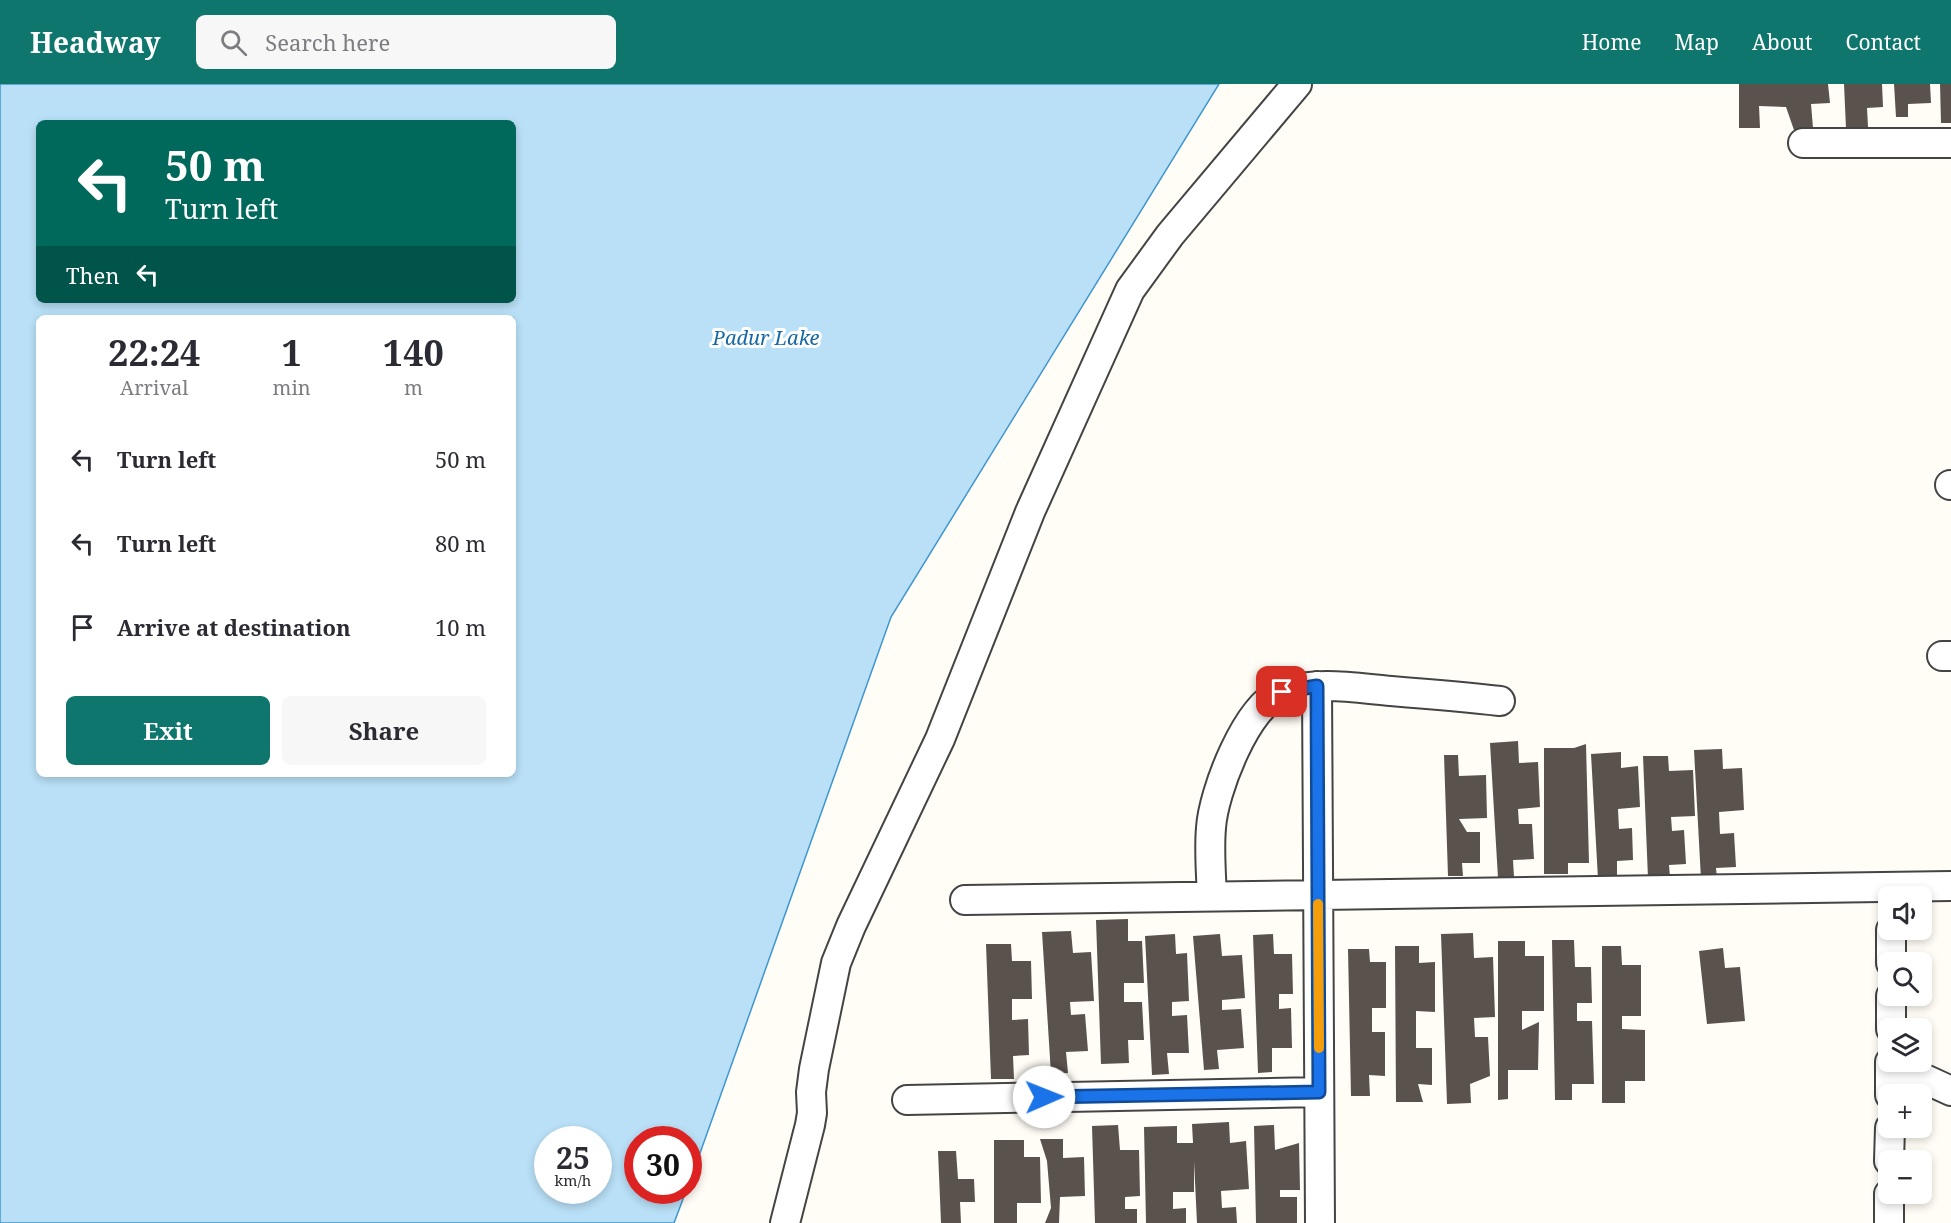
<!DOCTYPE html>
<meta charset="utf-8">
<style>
:root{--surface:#fff;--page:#f7f7f7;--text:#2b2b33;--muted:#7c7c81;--accent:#0f766e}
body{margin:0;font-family:"Noto Serif",serif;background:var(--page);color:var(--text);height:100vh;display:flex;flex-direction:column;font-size:22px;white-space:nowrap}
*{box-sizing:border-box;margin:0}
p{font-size:20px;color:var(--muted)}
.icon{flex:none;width:33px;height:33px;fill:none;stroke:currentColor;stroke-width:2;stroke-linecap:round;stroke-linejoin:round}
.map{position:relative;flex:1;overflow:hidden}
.details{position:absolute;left:36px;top:231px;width:480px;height:462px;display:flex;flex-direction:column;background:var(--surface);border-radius:9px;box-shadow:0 3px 9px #0003}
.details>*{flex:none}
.top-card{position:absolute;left:36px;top:36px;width:480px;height:183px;border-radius:9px;box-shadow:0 3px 9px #0003;background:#00695c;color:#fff;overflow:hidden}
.fabs{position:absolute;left:1878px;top:802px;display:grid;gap:12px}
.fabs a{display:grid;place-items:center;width:54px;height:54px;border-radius:9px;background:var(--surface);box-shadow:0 3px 9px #0003;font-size:30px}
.speed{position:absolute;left:534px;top:1042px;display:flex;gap:12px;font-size:30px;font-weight:700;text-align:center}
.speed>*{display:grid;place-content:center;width:78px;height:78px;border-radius:50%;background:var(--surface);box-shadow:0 3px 9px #0003;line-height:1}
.speed small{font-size:15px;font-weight:400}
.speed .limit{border:9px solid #d22;background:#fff;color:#111}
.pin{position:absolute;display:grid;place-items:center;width:51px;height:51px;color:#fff;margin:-26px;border-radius:12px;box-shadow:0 3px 9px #0006}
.me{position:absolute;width:66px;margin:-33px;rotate:89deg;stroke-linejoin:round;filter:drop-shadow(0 0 4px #0008)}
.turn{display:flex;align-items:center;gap:21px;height:126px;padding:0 30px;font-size:27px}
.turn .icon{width:78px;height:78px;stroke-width:2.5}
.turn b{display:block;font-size:42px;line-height:51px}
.then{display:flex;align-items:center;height:57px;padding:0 30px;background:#0003;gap:12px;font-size:22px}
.eta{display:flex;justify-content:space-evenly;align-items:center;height:102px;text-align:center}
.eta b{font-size:36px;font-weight:700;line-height:42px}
.primary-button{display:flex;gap:12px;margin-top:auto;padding:12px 30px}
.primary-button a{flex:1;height:69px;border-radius:9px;background:var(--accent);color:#fff;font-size:24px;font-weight:700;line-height:69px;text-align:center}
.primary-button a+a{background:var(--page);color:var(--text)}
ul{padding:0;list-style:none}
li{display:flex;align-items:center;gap:18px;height:84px;padding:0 30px}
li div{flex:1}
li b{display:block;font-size:22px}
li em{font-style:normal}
header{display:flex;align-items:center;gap:36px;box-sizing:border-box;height:84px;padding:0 30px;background:var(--accent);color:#fff}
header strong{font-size:28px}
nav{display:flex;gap:33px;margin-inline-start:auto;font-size:21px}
.search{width:420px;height:54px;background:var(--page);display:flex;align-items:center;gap:15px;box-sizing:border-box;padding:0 21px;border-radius:9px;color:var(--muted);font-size:22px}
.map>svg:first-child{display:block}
.water{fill:#b9e0f7;stroke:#3f96cf;stroke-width:1.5;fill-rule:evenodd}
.building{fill:#5a524d}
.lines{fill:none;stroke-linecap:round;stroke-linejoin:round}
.street-casing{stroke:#444;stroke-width:32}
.street{stroke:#fff;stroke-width:28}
.route-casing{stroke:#114b97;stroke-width:15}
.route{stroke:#1a73e8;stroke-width:10}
.slow{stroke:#f59e0b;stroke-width:10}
.labels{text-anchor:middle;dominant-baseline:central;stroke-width:6;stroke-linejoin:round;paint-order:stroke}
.water-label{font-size:20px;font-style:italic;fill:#1768a6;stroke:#fff}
</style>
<header>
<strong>Headway</strong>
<div class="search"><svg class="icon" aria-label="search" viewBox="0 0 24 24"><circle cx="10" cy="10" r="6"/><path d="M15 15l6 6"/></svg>Search here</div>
<nav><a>Home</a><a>Map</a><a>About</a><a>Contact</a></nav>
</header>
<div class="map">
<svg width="1951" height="1139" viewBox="0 0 1951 1139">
<rect width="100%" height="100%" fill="#fffdf5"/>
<path class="water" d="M0 0H1219L891 533 689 1100 688 1056H638V1107H686L674 1139H0ZM39 39H513V216H39ZM39 234H513V690H39ZM548 1056H598V1107H548Z"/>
<path class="building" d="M1739 0H1828L1830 19 1811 20 1813 44 1794 46 1786 23 1759 22 1760 44H1739Z
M1844 0H1882L1883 23 1867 24 1868 43 1846 44Z
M1894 0H1930L1931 19 1908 20V33H1896Z
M1940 0H1951V39H1941Z
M1518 657 1519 679 1538 678 1540 723 1518 725 1519 740H1532L1534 775 1513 776 1514 793 1498 794 1490 659Z
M1586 660 1589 779H1568V790H1544V664H1574Z
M1722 665 1723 685 1742 684 1744 726 1719 728 1720 750 1734 749 1736 783 1716 784 1717 794 1701 795 1694 666Z
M1621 668V684L1638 682 1640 723 1618 725 1619 745 1632 744 1633 776 1617 777V794L1598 795 1591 670Z
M1444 671H1458L1459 692 1486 691 1487 734 1459 735 1467 748H1480V779H1462L1463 792H1448Z
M1643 672H1668L1669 687 1693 686 1695 732 1671 733 1672 747 1684 746 1686 780 1669 781 1670 793 1648 794Z
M1128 835V857H1142L1144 899H1124V918H1142L1144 956H1128L1129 979 1101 980 1096 836Z
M1071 847 1073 869 1091 868 1094 917 1070 918 1071 931 1085 930 1088 967 1066 968 1068 989 1051 990 1042 848Z
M1473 849 1474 874 1493 873 1495 933 1474 934 1475 953H1488L1490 992 1470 1000 1471 1019 1447 1020 1441 850Z
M1175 850 1176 870 1187 869 1189 917 1172 918V932L1187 931 1189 969H1167L1169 990 1152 991 1145 852Z
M1220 850 1222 872 1242 871 1245 914 1222 916V926L1241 925 1244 964 1217 966 1219 985 1204 986 1193 852Z
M1273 850 1274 870H1292L1293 910H1279V925L1291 924 1292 964H1272V988L1258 989 1253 851Z
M1552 856H1574L1575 883H1591L1592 919H1577V937H1592L1594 1000H1572V1016H1555Z
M1498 857H1525V872H1544V927H1522V946L1539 938 1538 986H1508V1015L1498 1016Z
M986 860H1011L1012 877H1031L1032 915H1012V936L1028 935 1029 971 1013 972 1014 995H991Z
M1395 862H1419V879L1435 878V928L1416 927V964H1432V1001L1418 1000 1423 1018H1396Z
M1602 862H1621L1622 881H1641V932H1622V945L1645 946V997H1625V1019H1602Z
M1723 864 1725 884 1740 883 1745 937 1707 940 1699 867Z
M1348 865H1369L1370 878H1386V924H1372V948H1385V992L1369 991 1370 1012H1351Z
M1229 1038 1230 1059 1246 1057 1249 1105 1221 1107 1222 1124 1236 1123 1237 1139H1197L1194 1077V1108H1173V1125L1186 1124V1139H1146L1144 1043 1177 1042V1059H1193L1192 1040Z
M1118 1041 1120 1066H1139L1140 1112 1125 1113V1125H1137V1139H1095L1092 1042Z
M1274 1041 1275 1066 1299 1059 1300 1106H1280V1113H1297V1139H1256L1254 1042Z
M1040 1055H1063V1074L1084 1073 1085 1112 1060 1113 1059 1139H1045L1051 1124 1047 1077Z
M994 1056H1024V1073H1040L1041 1119H1017V1139H994Z
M938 1067H956L958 1095H974L975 1118H960L961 1139H941Z"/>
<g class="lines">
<g class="street-casing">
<path id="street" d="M1803 59H1951
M1950 401H1951
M1942 572H1951
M1317 602 1320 1139
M1212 812C1211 790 1209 766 1211 744 1213 709 1247 619 1283 608 1317 597 1356 604 1391 607 1428 610 1464 613 1500 617
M965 816 1951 802
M1891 879V846
M1891 945V912
M1890 979 1951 1007
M1890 1011V978
M907 1016 1319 1008
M1889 1077 1890 1044
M785 1139 810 1041 812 1029 811 1008 814 985 836 879 851 842 940 655 1030 428 1130 206 1170 151 1297 0
M1889 1139V1110"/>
</g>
<use href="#street" class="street"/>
</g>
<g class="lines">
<g class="route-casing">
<path id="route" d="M1044 1013 1319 1008 1317 602 1282 608"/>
</g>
<use href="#route" class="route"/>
<path class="slow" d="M1318 820 1319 964"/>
</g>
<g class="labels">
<g class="water-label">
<text x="766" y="253">Padur Lake</text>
</g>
</g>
</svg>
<div class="fabs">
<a><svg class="icon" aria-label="sound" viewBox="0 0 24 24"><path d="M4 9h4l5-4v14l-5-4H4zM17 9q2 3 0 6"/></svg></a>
<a><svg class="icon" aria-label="search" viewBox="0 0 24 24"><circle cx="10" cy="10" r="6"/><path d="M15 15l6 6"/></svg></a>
<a><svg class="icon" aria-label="layers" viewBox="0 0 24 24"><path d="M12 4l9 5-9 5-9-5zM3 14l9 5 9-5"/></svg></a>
<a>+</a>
<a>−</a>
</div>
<div class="speed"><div>25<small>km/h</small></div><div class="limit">30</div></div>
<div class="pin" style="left:1282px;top:608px;background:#d93025"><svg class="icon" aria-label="arrive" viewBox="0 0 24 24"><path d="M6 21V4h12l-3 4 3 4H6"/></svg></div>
<svg class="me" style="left:1044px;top:1013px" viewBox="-20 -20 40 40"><circle r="19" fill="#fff"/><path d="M0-13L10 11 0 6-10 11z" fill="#1a73e8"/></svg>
<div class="top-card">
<div class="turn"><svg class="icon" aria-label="left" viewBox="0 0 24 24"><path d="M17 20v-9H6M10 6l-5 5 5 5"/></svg><div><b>50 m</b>Turn left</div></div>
<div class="then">Then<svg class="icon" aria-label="left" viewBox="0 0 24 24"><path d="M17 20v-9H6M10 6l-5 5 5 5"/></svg></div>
</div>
<section class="details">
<div class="eta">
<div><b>22:24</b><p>Arrival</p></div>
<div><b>1</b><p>min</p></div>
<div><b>140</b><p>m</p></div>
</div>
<ul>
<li><svg class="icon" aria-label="left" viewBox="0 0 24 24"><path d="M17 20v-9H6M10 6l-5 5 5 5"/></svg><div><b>Turn left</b></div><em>50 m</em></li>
<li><svg class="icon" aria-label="left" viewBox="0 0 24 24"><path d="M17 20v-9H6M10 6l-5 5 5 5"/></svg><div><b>Turn left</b></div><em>80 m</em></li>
<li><svg class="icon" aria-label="arrive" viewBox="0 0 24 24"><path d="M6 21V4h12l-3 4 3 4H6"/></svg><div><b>Arrive at destination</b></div><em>10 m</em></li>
</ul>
<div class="primary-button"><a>Exit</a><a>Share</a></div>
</section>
</div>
